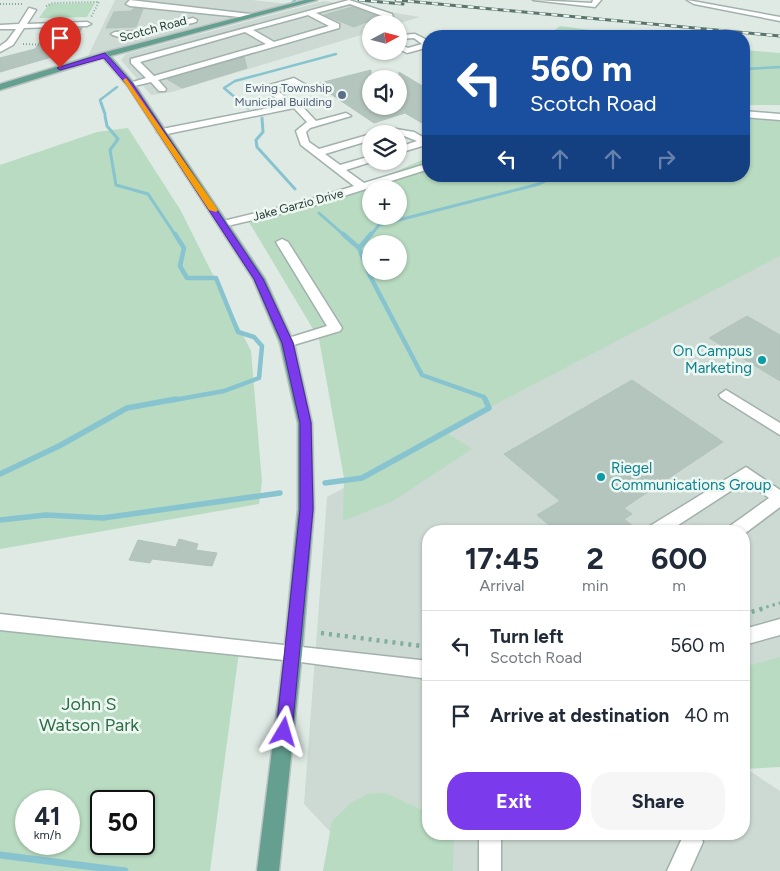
<!DOCTYPE html>
<meta charset="utf-8">
<style>
:root{--surface:#fff;--page:#f6f6f7;--text:#1f2937;--muted:#747a83;--line:#e0e1e3;--accent:#7c3aed}
body{margin:0;font-family:Figtree,sans-serif;background:var(--page);color:var(--text);height:100vh;display:flex;flex-direction:column;font-size:19px;white-space:nowrap}
*{box-sizing:border-box;margin:0}
p{font-size:16px;color:var(--muted)}
.icon{flex:none;width:28px;height:28px;fill:none;stroke:currentColor;stroke-width:2;stroke-linecap:round;stroke-linejoin:round}
.map{position:relative;flex:1;overflow:hidden}
.panel{position:absolute;left:422px;top:525px;width:328px;height:315px;display:flex;flex-direction:column;background:var(--surface);border-radius:20px;box-shadow:0 1px 4px #0004}
.panel>*{flex:none}
.banner{position:absolute;left:422px;top:30px;width:328px;height:152px;border-radius:20px;box-shadow:0 1px 4px #0004;background:#1a4fa0;color:#fff;overflow:hidden}
.needle{width:32px;rotate:83deg}
.tools{position:absolute;left:362px;top:15px;display:grid;gap:10px}
.tools a{display:grid;place-items:center;width:45px;height:45px;border-radius:50%;background:var(--surface);box-shadow:0 1px 4px #0004;font-size:25px}
.speed{position:absolute;left:15px;top:790px;display:flex;gap:10px;font-size:25px;font-weight:700;text-align:center}
.speed>*{display:grid;place-content:center;width:65px;height:65px;border-radius:50%;background:var(--surface);box-shadow:0 1px 4px #0004;line-height:1}
.speed small{font-size:12px;font-weight:400}
.speed .limit{border:2px solid #111;border-radius:8px;background:#fff;color:#111}
.pin{position:absolute;display:grid;place-items:center;width:42px;height:42px;color:#fff;margin:-51px -21px;border-radius:50% 50% 50% 0;rotate:-45deg;box-shadow:0 0 5px #0007}
.pin .icon{rotate:45deg}
.me{position:absolute;width:55px;margin:-28px;rotate:7deg;stroke-linejoin:round;filter:drop-shadow(0 0 4px #0008)}
.turn{display:flex;align-items:center;gap:18px;height:105px;padding:0 25px;font-size:22px}
.turn .icon{width:65px;height:65px;stroke-width:2.5}
.turn b{display:block;font-size:35px;line-height:42px}
.lanes{display:flex;align-items:center;height:48px;padding:0 25px;background:#0003;justify-content:center;gap:25px;direction:ltr}
.lanes .off{opacity:.35}
.eta{display:flex;justify-content:space-evenly;align-items:center;height:85px;text-align:center}
.eta b{font-size:30px;font-weight:700;line-height:35px}
.primary-button{display:flex;gap:10px;margin-top:auto;padding:10px 25px}
.primary-button a{flex:1;height:58px;border-radius:20px;background:var(--accent);color:#fff;font-size:20px;font-weight:700;line-height:58px;text-align:center}
.primary-button a+a{background:var(--page);color:var(--text)}
ul{padding:0;list-style:none}
li{display:flex;align-items:center;gap:15px;height:70px;padding:0 25px;border-top:1px solid var(--line)}
li div{flex:1}
li b{display:block;font-size:19px}
li em{font-style:normal}
.map>svg:first-child{display:block}
.built{fill:#cddad4}
.green{fill:#b8dbc1;fill-rule:evenodd}
.lines{fill:none;stroke-linecap:round;stroke-linejoin:round}
.stream-far4{stroke:#87c4cf;stroke-width:2.5}
.stream-far3{stroke:#87c4cf;stroke-width:3}
.stream-far2{stroke:#87c4cf;stroke-width:4.5}
.stream-far1{stroke:#87c4cf;stroke-width:5.5}
.stream{stroke:#87c4cf;stroke-width:7}
.building{fill:#b4c5be;stroke:#b2c3bc}
.minor-casing{stroke:#a2b1ac;stroke-width:3}
.major-casing{stroke:#bcc4c2;stroke-width:3}
.path-far2{stroke:#80ad9e;stroke-width:2;stroke-dasharray:1 2;stroke-linecap:butt}
.path-far1{stroke:#80ad9e;stroke-width:3;stroke-dasharray:2.5 4;stroke-linecap:butt}
.path{stroke:#80ad9e;stroke-width:4.5;stroke-dasharray:3 5;stroke-linecap:butt}
.minor{fill:#fff;fill-rule:evenodd}
.major{fill:#649f8f;fill-rule:evenodd}
.rail-casing{stroke:#5b756e;stroke-width:3}
.rail{stroke:#eff7f3;stroke-width:2;stroke-dasharray:6;stroke-linecap:butt}
.route{fill:#7c3aed;stroke:#51269a}
.slow{fill:#f59e0b}
.service-dot{fill:#5c6f8a;stroke:#eff7f3;stroke-width:2}
.culture-dot{fill:#0f9aa8;stroke:#eff7f3;stroke-width:2}
.labels{text-anchor:middle;dominant-baseline:central;stroke-width:5;stroke-linejoin:round;paint-order:stroke}
.far-street-label{font-size:12px;fill:#203933;stroke:#eff7f3}
.far-service-label{font-size:12px;fill:#4e5e75;stroke:#eff7f3;text-anchor:end}
.culture-label{font-size:15px;fill:#0d838f;stroke:#eff7f3;text-anchor:end}
.near-park-label{font-size:18px;fill:#2c6f45;stroke:#eff7f3}
</style>
<div class="map">
<svg width="780" height="871" viewBox="0 0 780 871">
<rect width="100%" height="100%" fill="#dfeae5"/>
<path class="built" d="M115 0H252L289 4 88 56Z
M324 1 420 17 397 24H371V32L172 92 151 95 121 60 126 54Z
M780 253V661L744 674V531H429V834H744V767L780 791V871H367L304 804 327 497 362 478 484 397Z"/>
<path class="green" d="M95 3 87 17 39 18 49 4Z
M560 26 636 36H547Z
M744 50 780 53V105H744Z
M744 113 780 116V256L444 431 472 449 393 501 343 521 344 478 319 339 246 217 350 191 429 157V176H744ZM371 189H399V216H371ZM371 244H399V271H371Z
M128 128 181 211 251 351 262 482 259 504 0 549V165L97 132Z
M0 614 240 644 210 871H0ZM26 801H69V844H26ZM101 801H144V844H101Z
M780 657V767L744 769V667Z
M385 793 429 813V834H454L453 871H323L332 821 351 803 368 794Z"/>
<g class="lines">
<path class="stream-far4" d="M293 2 295 0
M744 69 780 67
M102 105 100 100 117 87
M244 105 224 88 235 81 336 54"/>
<path class="stream-far3" d="M101 103 105 114
M242 103 248 108
M105 116 107 126 118 139 110 150 116 185 148 194 176 236
M262 118 263 132 256 140 257 147 295 189
M319 213 345 236
M370 236 379 225 539 184 556 176"/>
<path class="stream-far2" d="M343 234 359 248
M371 234 359 248 370 276 422 375 484 397 486 401
M169 401 224 391 259 378 262 346 254 337 238 332 216 278H187L180 266 184 248 175 234"/>
<path class="stream-far1" d="M0 474 59 446 127 408 176 399
M325 483 362 478 489 408 485 399
M0 520 46 515 103 518 280 493"/>
<path class="stream" d="M0 855 125 871"/>
</g>
<path class="building" d="M352 7 379 17 354 27 324 15Z
M134 8 143 9 136 27 106 28 114 12 131 11Z
M82 28 69 52 0 72V58L35 49 48 29Z
M244 57 247 68 182 88 167 79Z
M371 70V106H399V72L429 90V127L405 113 374 123 316 84Z
M747 316 780 335V381L709 338Z
M632 380 723 442 624 508 632 514 624 519 639 531H556L537 515 560 501 504 454Z
M179 539 198 544 196 550 217 553 212 566 152 559 150 563 129 560 138 540 176 547Z"/>
<g class="lines">
<g class="minor-casing">
<path id="minor" d="M130 0 250 14 254 16 250 18 130 6 126 4Z
M349 0 392 14 393 18 369 26V22L385 17 350 4 316 13 339 24V28L158 80 166 89 165 91H159L151 82 130 87 126 84 146 78 131 63V59ZM308 15 329 26 274 42 253 30ZM245 32 266 44 154 76 140 62Z
M533 0 592 3 593 0H601L595 7Z
M687 0 780 17V21L694 4Z
M29 8 36 10 27 24 87 22 91 24 87 26 24 28 13 45 0 52V46L7 41 16 29H0V25L19 24Z
M193 18 197 20 196 22C179 26 125 44 111 34L115 32 139 31Z
M415 34 429 41V47L407 53 399 49V44L408 48 422 44 414 38 399 39V35Z
M294 78 313 89 306 91 293 84 274 88 293 103H299L316 121 346 113 351 116 310 128 306 132 309 142 319 149 371 134V140L325 154 340 165 371 156V161H374L346 170 364 183 429 163V169L309 207 223 227 219 226V222L302 202 354 186 301 145 296 131 307 122 294 108 162 135 157 132 162 129 284 105 263 87Z
M744 111 780 114V120L744 117Z
M396 129 414 132 428 140 429 144 399 153V147L417 141 399 134H380Z
M282 239 288 242 342 328 340 331 287 347 280 343 282 340 327 326 276 242Z
M726 390 780 423V435L721 398 719 395Z
M746 467 780 490V507L744 534V531H728L730 526 769 498 746 481 669 531H648L650 526Z
M0 614 429 661V679L293 661 0 630Z
M780 619V635L744 645V629Z
M479 834H501V871H479Z
M684 834H700L703 842 690 871H667Z"/>
</g>
<g class="major-casing">
<path id="major" d="M305 0H317L110 56 133 82 265 279 294 343 312 423 314 509 302 653 279 871H257L284 653 298 509V423L280 343 253 279 127 85 103 58 0 90V84L102 53Z"/>
</g>
<path class="path-far2" d="M0 4H22
M46 6 53 3 99 2 91 17
M23 44 49 45 76 52"/>
<path class="path-far1" d="M760 609 780 603"/>
<path class="path" d="M744 614 765 608
M321 633 429 647"/>
<use href="#minor" class="minor"/>
<use href="#major" class="major"/>
<g class="rail-casing">
<path id="rail" d="M359 0 403 4
M396 0 780 36"/>
</g>
<use href="#rail" class="rail"/>
</g>
<path class="route" d="M105 53 132 83 263 279 293 343 311 423 313 509 292 732 290 737 284 739 279 737 276 732 300 509V423L282 343 254 279 127 85 104 58 60 70 57 68Z"/>
<path class="slow" d="M126 78 218 210 216 212 209 210 123 80Z"/>
<circle class="service-dot" cx="342" cy="95" r="5"/>
<g class="culture-dot">
<circle cx="762" cy="360" r="5"/>
<circle cx="601" cy="477" r="5"/>
</g>
<g class="labels">
<g class="far-street-label">
<text transform="translate(153 29) rotate(-15)">Scotch Road</text>
<text transform="translate(298 205) rotate(-15)">Jake Garzio Drive</text>
</g>
<g class="far-service-label">
<text x="332" y="88">Ewing Township<tspan x="332" dy="14">Municipal Building</tspan></text>
</g>
<g class="culture-label">
<text x="752" y="351">On Campus<tspan x="752" dy="17">Marketing</tspan></text>
<text x="611" y="468" text-anchor="start">Riegel<tspan x="611" dy="17">Communications Group</tspan></text>
</g>
<g class="near-park-label">
<text x="89" y="704">John S<tspan x="89" dy="21">Watson Park</tspan></text>
</g>
</g>
</svg>
<div class="tools">
<a><svg class="needle" viewBox="-14 -14 28 28"><path d="M0-13l5 13h-10z" fill="#e53935"/><path d="M0 13l5-13h-10z" fill="#747a83"/></svg></a>
<a><svg class="icon" aria-label="sound" viewBox="0 0 24 24"><path d="M4 9h4l5-4v14l-5-4H4zM17 9q2 3 0 6"/></svg></a>
<a><svg class="icon" aria-label="layers" viewBox="0 0 24 24"><path d="M12 4l9 5-9 5-9-5zM3 14l9 5 9-5"/></svg></a>
<a>+</a>
<a>−</a>
</div>
<div class="speed"><div>41<small>km/h</small></div><div class="limit">50</div></div>
<div class="pin" style="left:60px;top:68px;background:#d93025"><svg class="icon" aria-label="arrive" viewBox="0 0 24 24"><path d="M6 21V4h12l-3 4 3 4H6"/></svg></div>
<svg class="me" style="left:284px;top:732px" viewBox="-20 -20 40 40"><path d="M0-17L14 15 0 8-14 15z" fill="#7c3aed" stroke="#fff" stroke-width="4"/></svg>
<div class="banner">
<div class="turn"><svg class="icon" aria-label="left" viewBox="0 0 24 24"><path d="M17 20v-9H6M10 6l-5 5 5 5"/></svg><div><b>560 m</b>Scotch Road</div></div>
<div class="lanes"><svg class="icon" aria-label="left" viewBox="0 0 24 24"><path d="M17 20v-9H6M10 6l-5 5 5 5"/></svg><svg class="icon off" aria-label="ahead" viewBox="0 0 24 24"><path d="M12 20V5M6 11l6-6 6 6"/></svg><svg class="icon off" aria-label="ahead" viewBox="0 0 24 24"><path d="M12 20V5M6 11l6-6 6 6"/></svg><svg class="icon off" aria-label="right" viewBox="0 0 24 24"><path d="M7 20v-9h11M14 6l5 5-5 5"/></svg></div>
</div>
<section class="panel">
<div class="eta">
<div><b>17:45</b><p>Arrival</p></div>
<div><b>2</b><p>min</p></div>
<div><b>600</b><p>m</p></div>
</div>
<ul>
<li><svg class="icon" aria-label="left" viewBox="0 0 24 24"><path d="M17 20v-9H6M10 6l-5 5 5 5"/></svg><div><b>Turn left</b><p>Scotch Road</p></div><em>560 m</em></li>
<li><svg class="icon" aria-label="arrive" viewBox="0 0 24 24"><path d="M6 21V4h12l-3 4 3 4H6"/></svg><div><b>Arrive at destination</b></div><em>40 m</em></li>
</ul>
<div class="primary-button"><a>Exit</a><a>Share</a></div>
</section>
</div>
